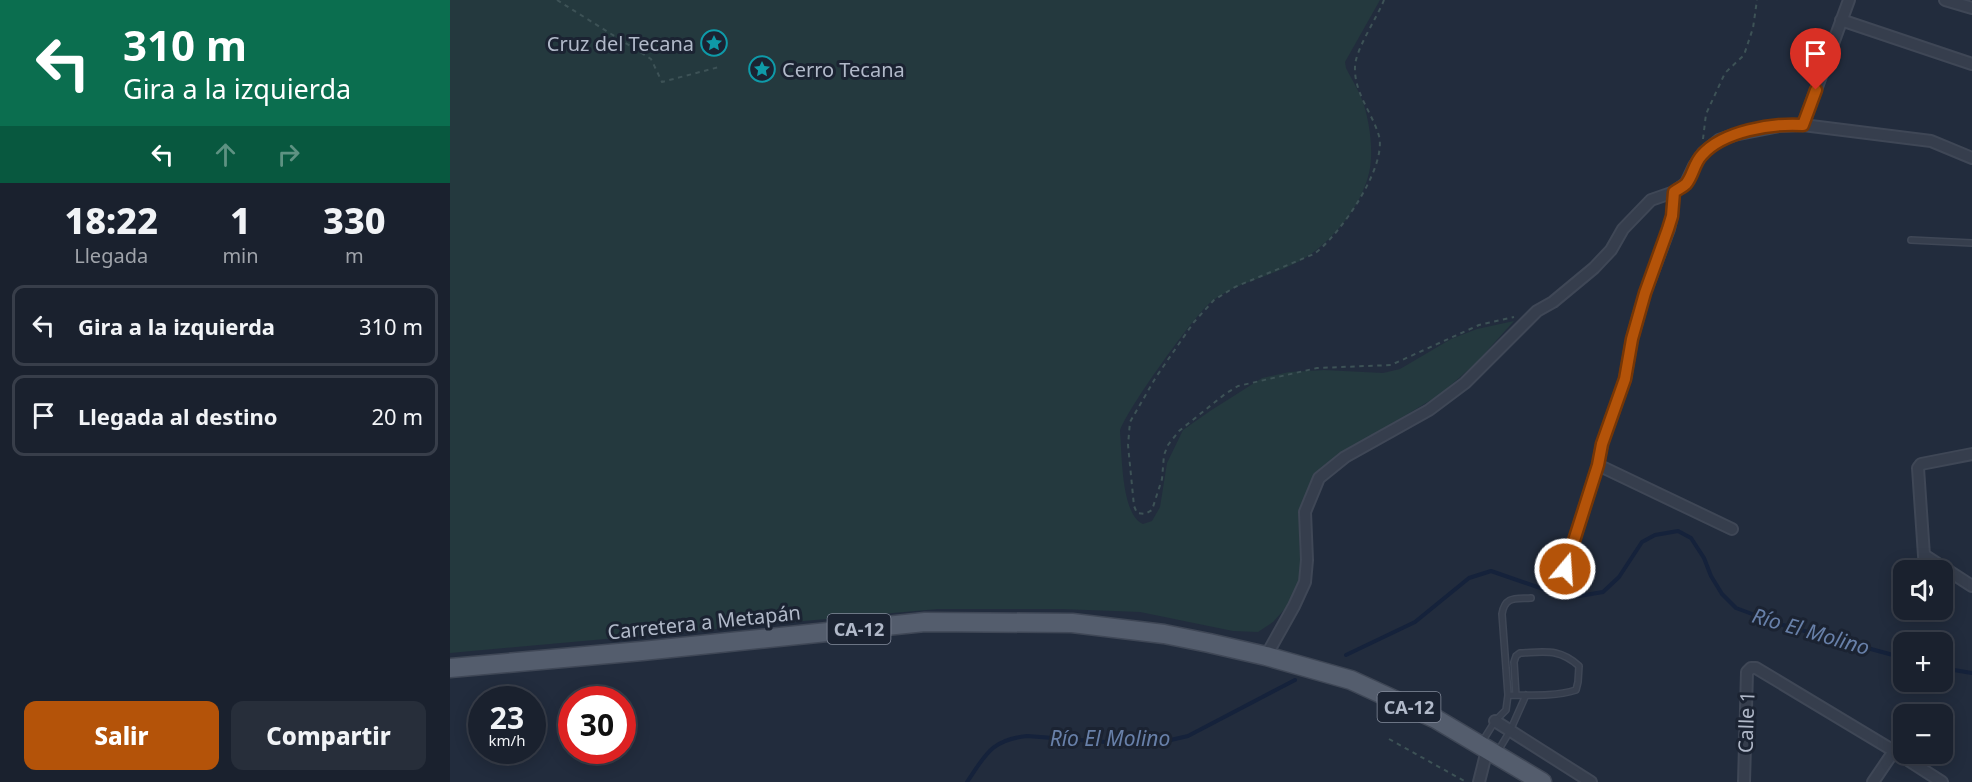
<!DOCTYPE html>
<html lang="es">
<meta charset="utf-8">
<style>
:root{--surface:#1a212e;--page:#272e3a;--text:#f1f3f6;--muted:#9fa3aa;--line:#383e4a;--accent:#b45309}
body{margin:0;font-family:"Noto Sans",sans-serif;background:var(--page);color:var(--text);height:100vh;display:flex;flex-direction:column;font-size:22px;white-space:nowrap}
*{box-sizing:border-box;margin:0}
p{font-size:20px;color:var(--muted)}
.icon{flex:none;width:33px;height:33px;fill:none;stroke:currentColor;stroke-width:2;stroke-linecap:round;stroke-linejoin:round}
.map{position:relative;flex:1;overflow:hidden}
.side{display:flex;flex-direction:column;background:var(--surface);width:450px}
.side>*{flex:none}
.top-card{background:#0b6e4f;color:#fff;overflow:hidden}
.buttons{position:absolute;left:1443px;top:560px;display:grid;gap:12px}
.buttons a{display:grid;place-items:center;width:60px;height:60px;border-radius:12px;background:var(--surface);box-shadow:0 3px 15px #0003,0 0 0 2px var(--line);font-size:30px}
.speed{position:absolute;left:18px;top:686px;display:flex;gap:12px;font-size:30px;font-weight:700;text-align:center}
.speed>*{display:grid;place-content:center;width:78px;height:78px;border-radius:50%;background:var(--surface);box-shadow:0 3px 15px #0003,0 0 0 2px var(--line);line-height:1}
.speed small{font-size:15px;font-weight:400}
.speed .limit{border:9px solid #d22;background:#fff;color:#111}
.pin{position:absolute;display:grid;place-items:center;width:51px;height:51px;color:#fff;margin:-62px -26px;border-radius:50% 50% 50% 0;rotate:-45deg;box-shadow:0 0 6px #0007}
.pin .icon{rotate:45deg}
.me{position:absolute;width:66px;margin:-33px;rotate:18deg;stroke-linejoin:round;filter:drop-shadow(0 0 4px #0008)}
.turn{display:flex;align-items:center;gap:21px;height:126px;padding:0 24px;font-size:27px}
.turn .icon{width:78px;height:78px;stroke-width:2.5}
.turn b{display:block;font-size:42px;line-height:51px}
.lanes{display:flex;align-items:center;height:57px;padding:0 24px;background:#0003;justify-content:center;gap:30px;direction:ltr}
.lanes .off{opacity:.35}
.eta{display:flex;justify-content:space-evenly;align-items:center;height:102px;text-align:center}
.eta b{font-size:36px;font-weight:800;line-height:42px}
.button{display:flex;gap:12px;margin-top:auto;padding:12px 24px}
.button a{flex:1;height:69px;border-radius:12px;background:var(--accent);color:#fff;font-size:24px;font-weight:800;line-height:69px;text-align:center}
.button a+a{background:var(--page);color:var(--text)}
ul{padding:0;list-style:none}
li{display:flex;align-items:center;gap:18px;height:81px;margin:0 12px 9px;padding:0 12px;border:3px solid var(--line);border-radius:12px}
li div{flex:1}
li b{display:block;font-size:22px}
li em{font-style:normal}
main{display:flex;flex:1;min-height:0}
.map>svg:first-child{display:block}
.green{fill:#24393e}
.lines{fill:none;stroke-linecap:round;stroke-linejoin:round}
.stream{stroke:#15223b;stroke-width:4}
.lane-casing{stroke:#3f4756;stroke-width:8}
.street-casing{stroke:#3f4756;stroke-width:14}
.primary-casing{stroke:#3f4756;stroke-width:21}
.path{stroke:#3d5256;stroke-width:2;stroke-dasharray:4.5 4.5;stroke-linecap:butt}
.lane{stroke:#363e4d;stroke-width:5}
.street{stroke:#363e4d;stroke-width:10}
.primary{stroke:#545d6d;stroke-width:18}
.route-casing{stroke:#753606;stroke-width:15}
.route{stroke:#b45309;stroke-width:10}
.labels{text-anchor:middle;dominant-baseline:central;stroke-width:6;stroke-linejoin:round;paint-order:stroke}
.shield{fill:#1b2332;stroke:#848c9c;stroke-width:1.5}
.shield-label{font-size:18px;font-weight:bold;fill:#b1b9c9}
.poi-label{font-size:20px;fill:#b1b9c9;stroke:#1b2332;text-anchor:end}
.street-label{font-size:20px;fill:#b1b9c9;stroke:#1b2332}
.water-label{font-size:21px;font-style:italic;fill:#6880a9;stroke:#1b2332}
</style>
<main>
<section class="side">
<div class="top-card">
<div class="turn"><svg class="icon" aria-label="left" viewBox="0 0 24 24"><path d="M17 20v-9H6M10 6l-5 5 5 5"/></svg><div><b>310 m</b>Gira a la izquierda</div></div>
<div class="lanes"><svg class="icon" aria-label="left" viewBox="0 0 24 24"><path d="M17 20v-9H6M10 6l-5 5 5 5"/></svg><svg class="icon off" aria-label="ahead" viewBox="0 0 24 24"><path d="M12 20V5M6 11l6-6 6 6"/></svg><svg class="icon off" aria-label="right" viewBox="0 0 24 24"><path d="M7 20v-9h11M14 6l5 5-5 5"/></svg></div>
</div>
<div class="eta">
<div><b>18:22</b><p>Llegada</p></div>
<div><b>1</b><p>min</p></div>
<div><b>330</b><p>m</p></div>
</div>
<ul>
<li><svg class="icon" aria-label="left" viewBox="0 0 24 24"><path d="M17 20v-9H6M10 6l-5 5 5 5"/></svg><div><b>Gira a la izquierda</b></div><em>310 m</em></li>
<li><svg class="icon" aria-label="arrive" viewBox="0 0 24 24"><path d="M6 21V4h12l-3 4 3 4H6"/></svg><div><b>Llegada al destino</b></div><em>20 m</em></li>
</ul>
<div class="button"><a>Salir</a><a>Compartir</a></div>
</section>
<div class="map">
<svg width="1522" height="782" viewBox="0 0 1522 782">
<rect width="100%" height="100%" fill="#222c3d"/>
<path class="green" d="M0 0H930L895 62 896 68C902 80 910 92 914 105 919 122 922 141 921 159 919 200 882 244 848 262 819 277 787 282 761 302 745 314 675 412 670 431 672 453 671 515 693 524L702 521 710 507 717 463 733 430 760 411 812 378 839 372 874 370 933 373 950 369 1001 339 1027 329 1064 321 1027 362 991 394 903 447 875 467 862 482 853 507 849 526 851 581 843 600 823 622 808 632 783 631 690 612 611 609H488L0 653Z"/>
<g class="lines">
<path class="stream" d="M896 655 965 622 1019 578 1041 571 1108 594 1129 596 1153 592 1169 577 1192 542 1205 535 1228 531 1241 538 1254 558 1261 576 1272 594 1286 608 1329 624 1454 658
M1492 668 1522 673
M517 782C536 754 541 740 577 736L669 743 712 742 738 736 845 680"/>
<g class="lane-casing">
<path id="lane" d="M1461 240 1522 243
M1058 695C1080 695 1104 697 1126 690L1128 682 1129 666C1109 648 1095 652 1070 653L1066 656 1064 662 1066 695
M1032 742 1045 721 1056 710 1058 695 1052 614C1055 596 1065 599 1081 598
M1048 751 1060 731 1076 695"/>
</g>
<g class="street-casing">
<path id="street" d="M1495 0 1522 8
M1391 20 1522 64
M1353 125 1399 0
M1148 465 1282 529
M1474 555 1522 586
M1115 569 1148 465 1152 444 1175 379 1182 339 1195 293 1219 229 1222 216 1224 192
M1475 570 1468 468 1471 464 1522 454
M1477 609V615
M816 656 844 606 855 582 857 560 855 512 869 478 895 457 979 410 1015 383 1087 311 1103 302 1144 268 1161 250 1173 229 1201 200 1224 192 1236 183 1244 166 1253 153 1269 140 1284 135 1329 126 1353 125 1481 141 1522 158
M1045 721 1141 782
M1029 782 1037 750
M1294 782 1297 672 1301 668H1306L1444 751 1492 782
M1423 782 1444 751"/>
</g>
<g class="primary-casing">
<path id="primary" d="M0 668 192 651 475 622 622 623 714 634 759 643 816 656 901 680 986 719 1092 782"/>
</g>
<path class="path" d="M107 0 201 59 212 82 269 67
M934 0C927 18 905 50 905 67 904 93 922 112 929 136 937 168 889 236 864 254L785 287 764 300 744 322 706 377 680 422 678 445 684 506 687 513 695 514 702 510 712 479 714 455 718 445 729 431 775 394 788 386 867 368 941 365 1029 325 1064 317
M1253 139 1256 114 1275 73 1294 55 1303 28 1307 0
M939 739 1016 782"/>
<use href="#lane" class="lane"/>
<use href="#street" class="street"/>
<use href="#primary" class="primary"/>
</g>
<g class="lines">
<g class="route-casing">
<path id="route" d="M1115 569 1148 465 1152 444 1175 379 1182 339 1195 293 1218 229 1222 216 1224 192C1228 189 1233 187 1236 184 1243 176 1244 163 1252 155 1273 131 1322 123 1353 125L1366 90"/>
</g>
<use href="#route" class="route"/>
</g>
<defs>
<g id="sight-ring" transform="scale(1.35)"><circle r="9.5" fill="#1b2332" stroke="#0f9aa8" stroke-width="1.5"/><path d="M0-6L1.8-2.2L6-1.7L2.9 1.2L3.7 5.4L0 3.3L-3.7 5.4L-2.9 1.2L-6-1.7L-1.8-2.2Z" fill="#0f9aa8"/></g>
</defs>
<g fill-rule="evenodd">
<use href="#sight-ring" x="264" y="43"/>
<use href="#sight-ring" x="312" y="69"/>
</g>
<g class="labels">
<g class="shield">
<rect x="377.5" y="614" width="63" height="30" rx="4.5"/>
<rect x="927.5" y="692" width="63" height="30" rx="4.5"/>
</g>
<g class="shield-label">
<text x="409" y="629">CA-12</text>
<text x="959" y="707">CA-12</text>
</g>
<g class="poi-label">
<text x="244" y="43">Cruz del Tecana</text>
<text x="332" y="69" text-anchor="start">Cerro Tecana</text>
</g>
<g class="street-label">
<text transform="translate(254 622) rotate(-6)">Carretera a Metapán</text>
<text transform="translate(1296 722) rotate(-88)">Calle 1</text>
</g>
<g class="water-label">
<text transform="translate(1361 631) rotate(16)">Río El Molino</text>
<text x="660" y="738">Río El Molino</text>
</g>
</g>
</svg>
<div class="buttons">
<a><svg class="icon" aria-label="sound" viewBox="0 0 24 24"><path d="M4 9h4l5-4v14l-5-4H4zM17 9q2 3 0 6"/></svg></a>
<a>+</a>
<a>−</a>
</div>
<div class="speed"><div>23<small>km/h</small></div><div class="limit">30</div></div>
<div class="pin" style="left:1366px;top:90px;background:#d93025"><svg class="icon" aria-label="arrive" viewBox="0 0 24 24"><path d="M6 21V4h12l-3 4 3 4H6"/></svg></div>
<svg class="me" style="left:1115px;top:569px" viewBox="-20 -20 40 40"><circle r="17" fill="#b45309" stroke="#fff" stroke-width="3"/><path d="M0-11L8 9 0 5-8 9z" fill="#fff"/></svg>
</div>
</main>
